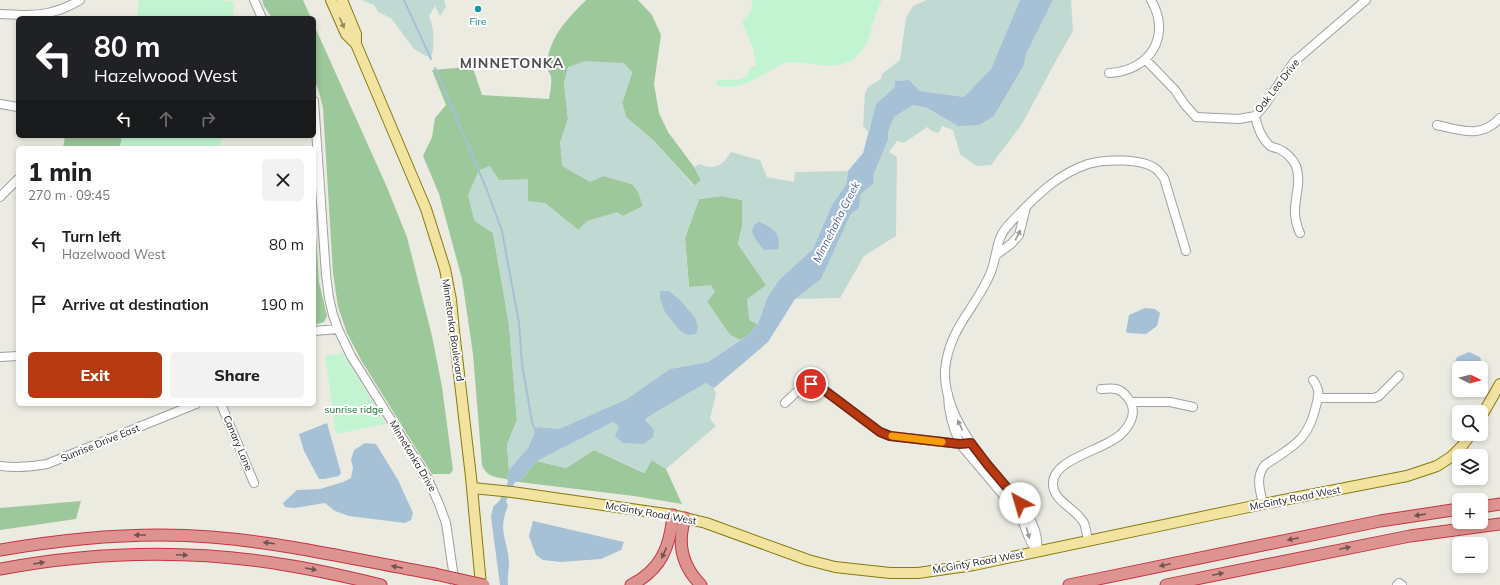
<!DOCTYPE html>
<meta charset="utf-8">
<style>
:root{--surface:#fff;--page:#f2f2f2;--text:#202124;--muted:#757577;--accent:#b63912}
body{margin:0;font-family:Mulish,sans-serif;background:var(--page);color:var(--text);height:100vh;display:flex;flex-direction:column;font-size:15px;white-space:nowrap}
*{box-sizing:border-box;margin:0}
p{font-size:13px;color:var(--muted)}
.icon{flex:none;width:22px;height:22px;fill:none;stroke:currentColor;stroke-width:2;stroke-linecap:round;stroke-linejoin:round}
.map{position:relative;flex:1;overflow:hidden}
.drawer{position:absolute;left:16px;top:146px;width:300px;height:260px;display:flex;flex-direction:column;background:var(--surface);border-radius:6px;box-shadow:0 2px 6px #0003}
.drawer>*{flex:none}
.top-card{position:absolute;left:16px;top:16px;width:300px;height:122px;border-radius:6px;box-shadow:0 2px 6px #0003;background:#202124;color:#fff;overflow:hidden}
.needle{width:26px;rotate:96deg}
.tools{position:absolute;left:1452px;top:361px;display:grid;gap:8px}
.tools a{display:grid;place-items:center;width:36px;height:36px;border-radius:6px;background:var(--surface);box-shadow:0 2px 6px #0003;font-size:20px}
.pin{position:absolute;display:grid;place-items:center;width:34px;height:34px;color:#fff;margin:-17px;border:2px solid #fff;border-radius:50%;box-shadow:0 1px 4px #0007}
.me{position:absolute;width:44px;margin:-22px;rotate:321deg;stroke-linejoin:round;filter:drop-shadow(0 0 3px #0008)}
.turn{display:flex;align-items:center;gap:14px;height:84px;padding:0 12px;font-size:18px}
.turn .icon{width:52px;height:52px;stroke-width:2.5}
.turn b{display:block;font-size:28px;line-height:34px}
.lanes{display:flex;align-items:center;height:38px;padding:0 12px;background:#0003;justify-content:center;gap:20px;direction:ltr}
.lanes .off{opacity:.35}
.round{display:grid;place-items:center;flex:none;width:42px;height:42px;border-radius:6px;background:var(--page)}
.headline{display:flex;align-items:center;justify-content:space-between;height:68px;padding:0 12px}
h1{font-size:24px;font-weight:800;line-height:30px}
.action{display:flex;gap:8px;margin-top:auto;padding:8px 12px}
.action a{flex:1;height:46px;border-radius:6px;background:var(--accent);color:#fff;font-size:16px;font-weight:800;line-height:46px;text-align:center}
.action a+a{background:var(--page);color:var(--text)}
ul{padding:0;list-style:none}
li{display:flex;align-items:center;gap:12px;height:60px;padding:0 12px}
li div{flex:1}
li b{display:block;font-size:15px}
li em{font-style:normal}
.map>svg:first-child{display:block}
.forest{fill:#9dc89b}
.wetland{fill:#c1d9d3}
.park{fill:#c2f4d2}
.water{fill:#a6c0d6}
.lines{fill:none;stroke-linecap:round;stroke-linejoin:round}
.stream{stroke:#a6c0d6;stroke-width:2}
.minor-casing{stroke:#a0a0a0;stroke-width:10}
.major-casing{stroke:#867b0d;stroke-width:12}
.highway-casing{stroke:#c63343;stroke-width:13}
.minor{stroke:#fff;stroke-width:8}
.major{stroke:#f3e3a1;stroke-width:10}
.highway{stroke:#dd9490;stroke-width:11}
.highway-bridge-casing{stroke:#c63343;stroke-width:13;stroke-linecap:butt}
.highway-bridge{stroke:#dd9490;stroke-width:11}
.oneway{fill:#928965}
.oneway2{fill:#999}
.oneway3{fill:#735250}
.route-casing{stroke:#76250c;stroke-width:10}
.route{stroke:#b63912;stroke-width:7}
.slow{stroke:#f59e0b;stroke-width:7}
.culture-dot{fill:#0f9aa8;stroke:#fff;stroke-width:1.5}
.labels{text-anchor:middle;dominant-baseline:central;stroke-width:4;stroke-linejoin:round;paint-order:stroke}
.culture-label{font-size:10px;fill:#0d838f;stroke:#fff}
.street-label{font-size:10px;fill:#1c1c1c;stroke:#fff}
.park-label{font-size:10px;fill:#156f32;stroke:#fff}
.water-label{font-size:11px;font-style:italic;fill:#5267a2;stroke:#fff}
.district-label{font-size:14px;font-weight:bold;letter-spacing:1px;fill:#4f4f4f;stroke:#fff}
</style>
<div class="map">
<svg width="1500" height="585" viewBox="0 0 1500 585">
<rect width="100%" height="100%" fill="#ecebe2"/>
<path class="forest" d="M262 0H303L311 18H272L264 6Z
M586 0H638L652 15 661 35 654 84 659 113 668 132 694 167 701 180 695 186 654 141 626 117 622 103 632 73 564 82 568 119 560 143 604 176 632 184 639 192 643 206 623 216 578 230 545 203 474 220 493 233 509 324 517 420 507 445 509 470 507 479C495 477 487 477 482 465L473 354 462 279 439 194 423 156 432 137 435 118 446 105 432 70 469 67 474 71 482 95 549 99C550 93 552 84 551 77 550 73 547 70 547 66 548 38 568 18 586 0Z
M314 25 386 185 407 237 432 336 442 387 453 470 450 474H432L361 360 347 333 338 307 333 273 323 108 319 92 314 79Z
M65 136H122L120 148H63Z
M722 196 742 200V227L738 244 766 285 749 320 758 324 748 335 740 340 730 335 707 302 689 287 685 238 699 199Z
M314 202 319 282 327 316 324 322 314 325Z
M594 450 644 473 652 460 666 469 682 504 634 496 519 482 537 461 566 468Z
M81 501 76 519 0 530V508Z"/>
<path class="wetland" d="M361 0H444L446 7 440 16 435 6 429 16C434 25 435 49 431 57L426 56 414 49 391 18 378 12 374 5Z
M927 0H1020L991 69 964 97 920 91 909 80 895 81V87L876 104 868 132 863 126 865 93 868 87 881 79 882 74 900 60 906 18 913 6Z
M1053 0H1071L1073 31 1058 57 1022 124 991 165 976 166 960 154 953 130 942 126 939 133 932 131 927 127 904 143 897 141 889 152 897 157 896 236 864 256 840 298 795 299 821 279 851 214 859 208 861 194 874 183 873 176 888 140V132L894 117 913 105 927 108 958 126 994 116 1024 65 1026 54Z
M585 61 624 63 632 72 622 103 626 117 654 141 694 186 701 180 694 167 700 164C715 171 723 165 731 152L760 160 767 177 794 182 795 172 848 171 846 185 832 205 813 249 779 280 767 298 758 324 749 320 747 299 766 285 738 244 742 227V200L722 196 699 199 685 238 689 287 711 285 715 292 707 302 730 335 740 340 708 362 670 369 627 399 559 429 537 427 528 448 509 470 507 445 517 420 514 385 509 324 493 233 474 220 468 195 479 170 490 166 499 180 528 179V201L545 203 578 230 587 221 617 212 623 216 643 206 638 192 632 184 604 176 590 182 562 166 560 143 568 119 564 82 568 67Z
M706 383 714 388 716 394 710 419 716 426 666 469 652 460 644 473 594 450 566 468 537 461 613 422 619 427 654 431 645 421 656 412Z"/>
<path class="park" d="M139 0H218L234 2 233 18H137Z
M753 0H882C878 7 875 15 873 23 869 39 868 48 853 59 832 74 807 58 785 63 779 65 773 69 768 72 753 81 735 91 717 85L716 82 719 80C731 80 749 82 750 67L756 66 753 48 742 21 750 14Z
M122 136H222L221 148H120Z
M343 353 386 424 336 434 325 356Z"/>
<path class="water" d="M1020 0H1053L1026 54 1024 65 994 116 979 125 958 126 927 108 913 105 894 117 888 132V140L873 176 874 183 861 194 859 208 851 214 821 279 795 299 768 342 714 388 706 383 656 412 645 420 654 430 653 437 644 444 623 443 615 436 619 427 613 422 537 461 519 482H515L506 501 508 506C497 531 508 540 509 563 509 570 507 577 508 585H500L491 517 493 507 500 500 508 482 507 479 509 470 528 448 537 427 559 429 627 399 670 369 708 362 748 335 758 324 767 298 779 280 813 249 832 205 846 185 848 171 863 153 876 104 895 87V81L909 80 920 91 964 97 991 69Z
M759 222C774 228 781 233 778 249L764 250 756 240 752 232 754 225Z
M660 291H669L681 301 695 318 698 327 696 334 688 335 680 331 665 312 660 299Z
M1145 308 1155 309 1160 313 1157 326 1146 334 1128 333 1126 332 1129 315Z
M1469 352 1480 357 1481 360 1480 368H1459V380L1452 371 1457 357Z
M327 423 341 473 339 476 324 479H319L304 451 299 434Z
M365 443 376 444 398 480 413 513 411 520 405 523 349 516 335 511 325 503 294 508 285 507 283 503 297 490 320 489 343 482 351 478 353 468 351 460 354 450Z
M533 521 624 542 621 550 601 559 561 562 543 560 536 555 529 536Z"/>
<g class="lines">
<path class="stream" d="M404 0 431 59
M435 68 487 190 502 231 519 323 522 364 532 422 536 432"/>
<g class="minor-casing">
<path id="minor" d="M254 0 262 18
M0 14C8 14 15 15 22 15 44 16 62 11 80 0
M1145 59 1175 90 1185 105 1196 117 1239 119 1255 116 1264 106 1286 73 1295 61 1366 0
M1109 73C1150 71 1172 36 1151 0
M314 101 326 275 329 298 333 315 338 329 351 356 413 455 428 479 439 504 446 523 455 585
M0 104 18 107
M1255 116C1257 126 1261 138 1270 146 1272 147 1276 148 1279 149 1286 152 1293 159 1296 166 1304 189 1287 206 1300 233
M1437 125C1461 130 1481 139 1500 118
M0 197 18 179
M996 255 1011 244 1019 235 1026 207
M314 331 338 329
M0 357 18 356
M948 394C948 412 953 428 960 444L1020 515C1026 527 1028 542 1037 551 1042 519 1006 488 987 465 967 440 943 403 945 370 949 327 977 307 991 272 996 259 996 245 1002 234 1007 225 1015 218 1022 211 1041 191 1061 173 1088 164 1104 159 1142 158 1156 169 1159 171 1161 175 1164 178L1186 251
M1318 398H1374L1379 396 1399 376
M1131 402H1170L1193 407
M785 403C793 395 804 383 816 384L880 432 890 436 960 444H965
M221 404 254 483
M0 466C16 468 31 467 47 464L196 404
M1263 504C1260 490 1255 477 1265 465 1293 446 1308 441 1316 406 1319 394 1320 390 1313 380
M1088 541C1087 535 1086 528 1084 523 1077 509 1052 501 1053 483 1053 459 1104 450 1120 435 1131 425 1138 411 1128 398 1125 394 1121 390 1116 389 1111 388 1106 389 1101 389
M1397 585 1399 583 1402 585"/>
</g>
<g class="major-casing">
<path id="major" d="M331 0 346 34 356 44 426 209 445 269 451 300 454 331 471 477 481 585
M342 0 356 34V44
M1481 417 1500 384
M472 488 512 492 673 515 706 523 808 560 835 567 890 573H918L974 565 1263 504 1407 476 1437 466 1451 457 1462 446 1471 434"/>
</g>
<g class="highway-casing">
<path id="highway" d="M1481 507 1500 504
M685 518C677 543 682 566 701 585
M0 550C70 538 140 531 211 537 287 543 361 561 435 574
M0 569C96 551 196 549 292 566 322 571 352 578 381 585
M631 585C661 570 670 547 673 515
M1069 585 1380 521 1459 509
M1166 585 1410 536 1500 524"/>
</g>
<use href="#minor" class="minor"/>
<use href="#major" class="major"/>
<use href="#highway" class="highway"/>
<g class="highway-bridge-casing">
<path id="highway-bridge" d="M435 574 484 585"/>
</g>
<use href="#highway-bridge" class="highway-bridge"/>
</g>
<defs><path id="oneway-solid" d="M-6-.8H1V-3.2L6.5 0L1 3.2V.8H-6Z"/></defs>
<use class="oneway" href="#oneway-solid" transform="translate(342 23) rotate(67)"/>
<g class="oneway2">
<use href="#oneway-solid" transform="translate(1018 235) rotate(-62)"/>
<use href="#oneway-solid" transform="translate(960 425) rotate(-117)"/>
<use href="#oneway-solid" transform="translate(1028 533) rotate(74)"/>
</g>
<g class="oneway3">
<use href="#oneway-solid" transform="translate(1420 515) rotate(171)"/>
<use href="#oneway-solid" transform="translate(140 535) rotate(-180)"/>
<use href="#oneway-solid" transform="translate(1293 539) rotate(168)"/>
<use href="#oneway-solid" transform="translate(269 543) rotate(-173)"/>
<use href="#oneway-solid" transform="translate(1345 548) rotate(-12)"/>
<use href="#oneway-solid" transform="translate(664 553) rotate(115)"/>
<use href="#oneway-solid" transform="translate(182 555) rotate(3)"/>
<use href="#oneway-solid" transform="translate(39 563) rotate(-9)"/>
<use href="#oneway-solid" transform="translate(1165 565) rotate(168)"/>
<use href="#oneway-solid" transform="translate(397 567) rotate(-169)"/>
<use href="#oneway-solid" transform="translate(311 569) rotate(10)"/>
<use href="#oneway-solid" transform="translate(1218 574) rotate(-12)"/>
</g>
<g class="lines">
<g class="route-casing">
<path id="route" d="M811 384H816L880 432 890 436 960 444 971 443 987 464 1020 503"/>
</g>
<use href="#route" class="route"/>
<path class="slow" d="M892 436 942 442"/>
</g>
<circle class="culture-dot" cx="478" cy="9" r="4"/>
<g class="labels">
<g class="culture-label">
<text x="478" y="21">Fire</text>
</g>
<g class="street-label">
<text transform="translate(1277 86) rotate(-52)">Oak Lea Drive</text>
<text transform="translate(453 330) rotate(82)">Minnetonka Boulevard</text>
<text transform="translate(100 443) rotate(-22)">Sunrise Drive East</text>
<text transform="translate(238 443) rotate(67)">Canary Lane</text>
<text transform="translate(413 456) rotate(59)">Minnetonka Drive</text>
<text transform="translate(1295 498) rotate(-11)">McGinty Road West</text>
<text transform="translate(651 513) rotate(10)">McGinty Road West</text>
<text transform="translate(978 562) rotate(-10)">McGinty Road West</text>
</g>
<g class="park-label">
<text x="354" y="409">sunrise ridge</text>
</g>
<g class="water-label">
<text transform="translate(836 222) rotate(-63)">Minnehaha Creek</text>
</g>
<g class="district-label">
<text x="512" y="63">MINNETONKA</text>
</g>
</g>
</svg>
<div class="tools">
<a><svg class="needle" viewBox="-14 -14 28 28"><path d="M0-13l5 13h-10z" fill="#e53935"/><path d="M0 13l5-13h-10z" fill="#757577"/></svg></a>
<a><svg class="icon" aria-label="search" viewBox="0 0 24 24"><circle cx="10" cy="10" r="6"/><path d="M15 15l6 6"/></svg></a>
<a><svg class="icon" aria-label="layers" viewBox="0 0 24 24"><path d="M12 4l9 5-9 5-9-5zM3 14l9 5 9-5"/></svg></a>
<a>+</a>
<a>−</a>
</div>
<div class="pin" style="left:811px;top:384px;background:#d93025"><svg class="icon" aria-label="arrive" viewBox="0 0 24 24"><path d="M6 21V4h12l-3 4 3 4H6"/></svg></div>
<svg class="me" style="left:1020px;top:503px" viewBox="-20 -20 40 40"><circle r="19" fill="#fff"/><path d="M0-13L10 11 0 6-10 11z" fill="#b63912"/></svg>
<div class="top-card">
<div class="turn"><svg class="icon" aria-label="left" viewBox="0 0 24 24"><path d="M17 20v-9H6M10 6l-5 5 5 5"/></svg><div><b>80 m</b>Hazelwood West</div></div>
<div class="lanes"><svg class="icon" aria-label="left" viewBox="0 0 24 24"><path d="M17 20v-9H6M10 6l-5 5 5 5"/></svg><svg class="icon off" aria-label="ahead" viewBox="0 0 24 24"><path d="M12 20V5M6 11l6-6 6 6"/></svg><svg class="icon off" aria-label="right" viewBox="0 0 24 24"><path d="M7 20v-9h11M14 6l5 5-5 5"/></svg></div>
</div>
<section class="drawer">
<div class="headline"><div><h1>1 min</h1><p>270 m · 09:45</p></div><a class="round"><svg class="icon" aria-label="close" viewBox="0 0 24 24"><path d="M6 6l12 12M18 6L6 18"/></svg></a></div>
<ul>
<li><svg class="icon" aria-label="left" viewBox="0 0 24 24"><path d="M17 20v-9H6M10 6l-5 5 5 5"/></svg><div><b>Turn left</b><p>Hazelwood West</p></div><em>80 m</em></li>
<li><svg class="icon" aria-label="arrive" viewBox="0 0 24 24"><path d="M6 21V4h12l-3 4 3 4H6"/></svg><div><b>Arrive at destination</b></div><em>190 m</em></li>
</ul>
<div class="action"><a>Exit</a><a>Share</a></div>
</section>
</div>
